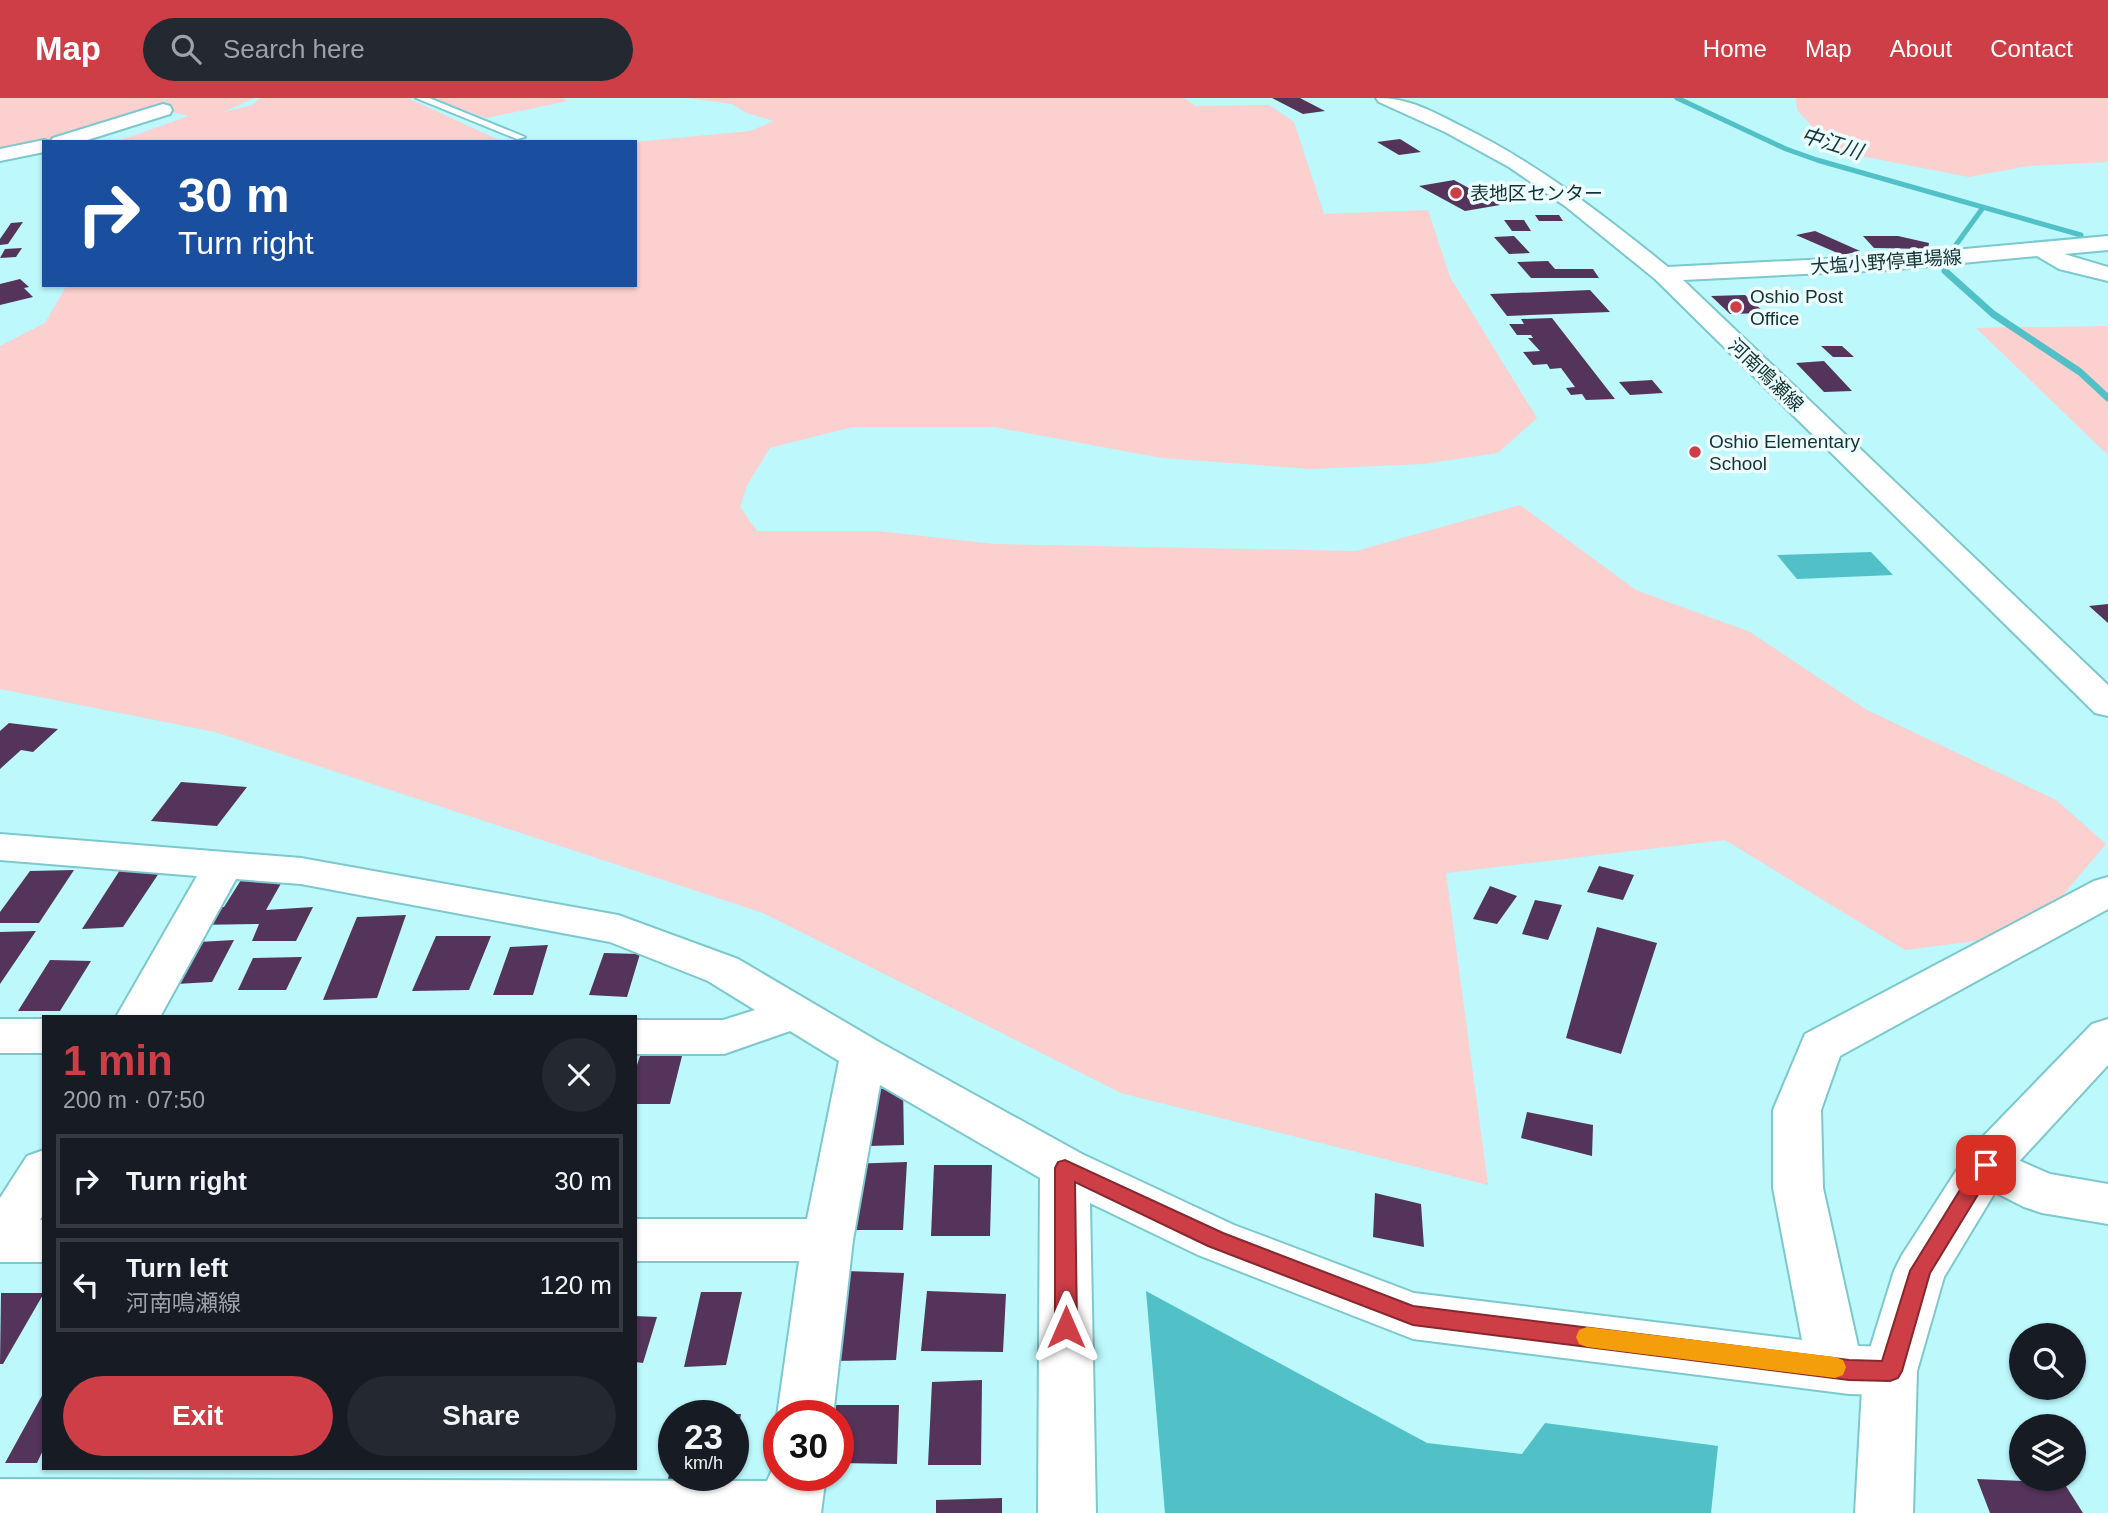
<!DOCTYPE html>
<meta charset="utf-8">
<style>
:root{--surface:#171b24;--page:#242831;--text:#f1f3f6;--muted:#9ea1a6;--line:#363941;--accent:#ce3e47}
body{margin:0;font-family:Helvetica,"Noto Sans JP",sans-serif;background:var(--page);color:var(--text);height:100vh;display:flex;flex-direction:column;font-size:26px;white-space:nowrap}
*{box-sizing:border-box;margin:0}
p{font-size:23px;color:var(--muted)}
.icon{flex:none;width:38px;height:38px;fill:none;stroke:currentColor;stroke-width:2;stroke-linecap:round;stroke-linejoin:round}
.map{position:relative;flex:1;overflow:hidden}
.drawer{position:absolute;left:42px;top:917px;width:595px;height:455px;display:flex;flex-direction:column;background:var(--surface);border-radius:0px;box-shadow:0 2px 5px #0004}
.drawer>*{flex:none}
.guide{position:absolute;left:42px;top:42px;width:595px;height:147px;border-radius:0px;box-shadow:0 2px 5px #0004;background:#1a4fa0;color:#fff;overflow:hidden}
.controls{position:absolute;left:2009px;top:1225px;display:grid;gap:14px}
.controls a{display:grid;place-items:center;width:77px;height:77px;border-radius:50%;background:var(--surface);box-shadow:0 2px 5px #0004;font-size:35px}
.speed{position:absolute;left:658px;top:1302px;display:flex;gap:14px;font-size:35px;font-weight:700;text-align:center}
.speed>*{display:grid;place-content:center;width:91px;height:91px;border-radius:50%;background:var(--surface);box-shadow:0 2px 5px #0004;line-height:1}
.speed small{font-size:18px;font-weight:400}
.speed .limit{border:10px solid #d22;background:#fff;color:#111}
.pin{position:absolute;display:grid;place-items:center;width:60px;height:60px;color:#fff;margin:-30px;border-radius:14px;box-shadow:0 4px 10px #0006}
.me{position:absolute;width:77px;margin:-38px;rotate:0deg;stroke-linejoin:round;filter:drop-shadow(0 0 5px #0008)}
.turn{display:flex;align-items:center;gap:24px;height:147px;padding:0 21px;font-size:32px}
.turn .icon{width:91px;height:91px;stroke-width:2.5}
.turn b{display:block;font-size:49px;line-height:60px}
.round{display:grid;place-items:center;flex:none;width:74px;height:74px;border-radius:37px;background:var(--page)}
.summary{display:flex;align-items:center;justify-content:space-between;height:119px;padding:0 21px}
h1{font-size:42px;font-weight:800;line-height:52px;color:var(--accent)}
.action{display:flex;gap:14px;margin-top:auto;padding:14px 21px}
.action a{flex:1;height:80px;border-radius:42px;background:var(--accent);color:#fff;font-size:28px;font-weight:800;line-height:80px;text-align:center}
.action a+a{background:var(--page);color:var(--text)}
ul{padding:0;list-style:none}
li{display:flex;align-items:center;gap:21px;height:94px;margin:0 14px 10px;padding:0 7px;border:4px solid var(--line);border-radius:0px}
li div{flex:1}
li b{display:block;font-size:26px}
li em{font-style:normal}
header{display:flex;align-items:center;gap:42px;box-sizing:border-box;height:98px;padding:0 35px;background:var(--accent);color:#fff}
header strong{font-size:33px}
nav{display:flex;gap:38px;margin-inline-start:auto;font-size:24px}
.search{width:490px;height:63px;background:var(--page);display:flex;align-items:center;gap:18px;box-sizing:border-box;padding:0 24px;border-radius:38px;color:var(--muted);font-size:26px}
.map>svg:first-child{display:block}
.green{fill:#fbd0ce}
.water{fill:#51c0c7}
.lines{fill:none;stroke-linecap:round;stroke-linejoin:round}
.stream-far1{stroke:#51c0c7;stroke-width:5}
.stream{stroke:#51c0c7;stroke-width:7}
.building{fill:#54345a}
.lane-casing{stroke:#7cc8cd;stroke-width:4}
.street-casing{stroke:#7cc8cd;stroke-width:4}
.secondary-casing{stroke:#7cc8cd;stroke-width:4}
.lane{fill:#fff;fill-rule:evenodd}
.street{fill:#fff;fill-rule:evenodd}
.secondary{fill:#fff;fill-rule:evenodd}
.route{fill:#ce3e47;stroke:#86282e;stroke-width:2}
.slow{fill:#f59e0b}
.poi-dot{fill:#ce3e47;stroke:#edfcfc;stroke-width:2.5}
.labels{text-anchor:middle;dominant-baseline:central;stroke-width:7;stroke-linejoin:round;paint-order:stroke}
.far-poi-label{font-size:19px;fill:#133336;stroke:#edfcfc;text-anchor:start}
.far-street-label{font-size:19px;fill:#133336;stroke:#edfcfc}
.far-water-label{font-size:21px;font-style:italic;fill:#143739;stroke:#edfcfc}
</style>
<header>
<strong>Map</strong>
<div class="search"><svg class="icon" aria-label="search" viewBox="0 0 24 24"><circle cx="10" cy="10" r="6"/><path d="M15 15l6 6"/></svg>Search here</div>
<nav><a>Home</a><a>Map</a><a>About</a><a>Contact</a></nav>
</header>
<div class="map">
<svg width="2108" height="1415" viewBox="0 0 2108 1415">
<rect width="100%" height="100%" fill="#bcf8fc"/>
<path class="green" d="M0 0H165L163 3 167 0H255L221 15 252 7 260 0H408L503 44H115L189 18 154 10 108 28 0 54Z
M432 0H562L568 3 486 20Z
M686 0H1184L1195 8 1269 7 1294 24 1324 116 1428 112 1450 179 1537 320 1498 355 1423 366 1311 371 1162 360 994 329H852L770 350 747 387 740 409 757 433H877L994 446 1356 453 1520 407 1636 492 1750 534 1867 612 2056 702 2106 746 2030 836 1905 852 1725 742 1446 775 1488 1087 1121 995 763 815 215 634 0 591V248L45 225 67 187H635V44L750 33 774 23 747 15 732 6Z
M1796 0H2108V64L2028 68 1969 79 1835 53 1797 12Z
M2108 228V357L1976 230 2106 228Z"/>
<path class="water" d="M1871 454 1893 477 1797 481 1777 457Z
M1146 1193 1427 1345 1522 1356 1545 1325 1718 1348 1711 1415H1165Z"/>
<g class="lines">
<path class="stream-far1" d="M1677 0 1786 51 1817 62 2081 137
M1950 155 1982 111"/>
<path class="stream" d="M1945 173 1993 216 2080 274 2108 300"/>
</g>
<path class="building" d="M1272 0H1300L1325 13 1303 16Z
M1400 41 1421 54 1399 57 1377 44Z
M1454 82 1500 107 1465 113 1419 88Z
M1535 117H1559L1563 123H1539Z
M1504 122H1524L1531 133H1512Z
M23 124 8 146 0 147V141L11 125Z
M1815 133 1860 153 1842 157 1796 137Z
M1514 138 1530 155 1509 156 1494 139Z
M1863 138H1898L1929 145 1928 151 1874 150Z
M22 150 16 159 0 160 5 151Z
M1548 163 1555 171H1593L1599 180H1531L1517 164Z
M20 181 29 189 24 190 33 199 0 207V186Z
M1590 192 1610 214 1507 218 1490 196Z
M1745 197 1765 215 1730 216 1711 198Z
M1552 220 1615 301 1586 302 1582 296 1571 297 1566 290 1575 289 1561 270 1550 271 1547 266 1533 267 1523 254 1540 253 1528 240H1533L1531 237H1517L1509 226H1524L1521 221Z
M1821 248H1842L1854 259H1833Z
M1824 263 1852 293 1824 294 1796 265Z
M1652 282 1663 295 1630 297 1619 284Z
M2108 506V525L2089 508Z
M9 625 58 631 33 654 21 652 0 671V633Z
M181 684 247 689 217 728 151 723Z
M1599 768 1634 777 1623 802 1587 794Z
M74 772 39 825H0V814L30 773Z
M120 772H161L123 829 82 831Z
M288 773 266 812 313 809 296 843H252L259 826 194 827 204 810 224 809 246 774Z
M1490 788 1517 798 1497 826 1473 821Z
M1535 802 1562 807 1548 842 1522 836Z
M406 817 377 900 323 902 357 819Z
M1597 829 1657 845 1621 956 1566 940Z
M36 833 0 886V834Z
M436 838H491L469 892 412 893Z
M234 842 212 884 158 887 181 845Z
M548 847 533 897H493L510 849Z
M604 855 640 856 627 899 589 897Z
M302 859 286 892H238L253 860Z
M50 862 91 863 60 913H18Z
M684 950 670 1006H635V973L642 952Z
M844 985 903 988 904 1047 835 1049Z
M1527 1014 1593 1027 1592 1058 1521 1040Z
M907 1064 903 1132H841L847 1066Z
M934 1067H992L990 1138H931Z
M1375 1095 1421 1106 1424 1149 1373 1139Z
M846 1173 904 1175 896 1262 832 1263Z
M927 1193 1006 1196 1003 1254 921 1253Z
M701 1194H742L726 1267 684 1269Z
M1 1195H44L3 1266H0Z
M635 1218 657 1219 643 1265 635 1264Z
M982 1282 981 1367H928L932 1284Z
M44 1294V1350L37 1365H5Z
M824 1307H899L897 1366 838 1365V1318H822Z
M733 1316H741L735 1350H733Z
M673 1360 674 1377H729L726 1394 664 1397Z
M1977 1381 2064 1385 2083 1415H1990Z
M1002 1400V1415H936V1402Z"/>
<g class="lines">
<g class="lane-casing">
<path id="lane" d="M416 0H429L525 39 517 41Z"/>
</g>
<g class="street-casing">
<path id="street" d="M163 6 170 8 172 12 170 16 81 44H44V54L0 63V51L44 42 50 44 53 40Z
M0 736 301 760 618 817 738 861 879 944 1082 1056 1234 1127 1414 1195 1802 1242 1773 1090V1012L1805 936 2094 783 2108 779V811L1840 958 1821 1012 1823 1090 1858 1248 1890 1249 1909 1256 1917 1273 1909 1290 1890 1297 1849 1296 1413 1241 1198 1157 1090 1105 1096 1415H1038L1040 1080 880 987 853 1142 833 1318H779V1322L777 1318 799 1163H635V1121H807L839 963 790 933 724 956H635V922H723L755 912 708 883 610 844 301 786 236 781 160 919H116L197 778 0 762Z
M0 921H44V955H0Z
M1986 1048 2050 1076 2108 1086V1126L2042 1115 2024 1109 1969 1081 1962 1067 1969 1053Z
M44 1052V1115L40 1122H44V1164H0V1100L27 1058Z
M779 1357V1377H826L821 1415H0V1381L767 1383Z"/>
</g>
<g class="secondary-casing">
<path id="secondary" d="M1376 0C1410 0 1431 13 1461 28 1537 65 1602 116 1668 169L1887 158 2108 138V152L2064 156 2108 169V183L2059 171 2037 158 1887 172 1683 182 2108 587V618L2095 615 1655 181 1565 108 1509 69 1445 34 1379 4Z
M2108 921V967L2003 1081 1944 1179 1917 1273 1913 1415H1855L1863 1273 1894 1173 1902 1157 1969 1053 2092 926Z"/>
</g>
<use href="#lane" class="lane"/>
<use href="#street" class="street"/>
<use href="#secondary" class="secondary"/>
</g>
<path class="route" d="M1986 1059 1993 1061 1996 1067 1930 1175 1902 1273 1898 1280 1890 1283 1849 1282 1413 1227 1208 1148 1075 1084 1077 1229 1074 1236 1066 1239 1058 1236 1055 1229V1070L1058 1064 1065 1062 1223 1135 1413 1208 1849 1262 1882 1263 1910 1173 1979 1061Z"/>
<path class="slow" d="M1587 1229 1835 1259 1843 1262 1846 1269 1843 1277 1835 1280 1587 1249 1579 1246 1576 1239 1579 1232Z"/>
<g class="poi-dot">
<circle cx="1456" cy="95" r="7"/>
<circle cx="1736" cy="209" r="7"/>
<circle cx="1695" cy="354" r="7"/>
</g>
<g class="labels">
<g class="far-poi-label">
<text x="1470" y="95">表地区センター</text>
<text x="1750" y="198">Oshio Post<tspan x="1750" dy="22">Office</tspan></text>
<text x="1709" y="343">Oshio Elementary<tspan x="1709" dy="22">School</tspan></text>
</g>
<g class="far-street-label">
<text transform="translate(1886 164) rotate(-4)">大塩小野停車場線</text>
<text transform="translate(1766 277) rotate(44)">河南鳴瀬線</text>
</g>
<g class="far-water-label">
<text transform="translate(1832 45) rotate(17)">中江川</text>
</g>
</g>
</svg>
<div class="controls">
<a><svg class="icon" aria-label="search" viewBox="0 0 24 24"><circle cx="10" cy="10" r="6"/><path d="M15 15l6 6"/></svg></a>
<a><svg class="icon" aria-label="layers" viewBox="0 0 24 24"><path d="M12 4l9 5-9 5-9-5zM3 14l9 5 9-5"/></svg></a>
</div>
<div class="speed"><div>23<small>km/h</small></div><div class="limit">30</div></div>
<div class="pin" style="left:1986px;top:1067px;background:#d93025"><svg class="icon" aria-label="arrive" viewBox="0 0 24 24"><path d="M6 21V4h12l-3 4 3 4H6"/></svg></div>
<svg class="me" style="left:1066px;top:1229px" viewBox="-20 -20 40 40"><path d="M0-17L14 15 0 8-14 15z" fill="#ce3e47" stroke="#fff" stroke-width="4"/></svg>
<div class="guide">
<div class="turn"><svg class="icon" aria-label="right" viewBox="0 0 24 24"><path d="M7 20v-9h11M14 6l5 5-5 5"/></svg><div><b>30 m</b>Turn right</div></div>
</div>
<section class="drawer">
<div class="summary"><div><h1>1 min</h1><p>200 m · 07:50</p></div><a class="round"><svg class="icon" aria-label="close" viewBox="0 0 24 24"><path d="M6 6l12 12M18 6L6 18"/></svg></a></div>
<ul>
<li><svg class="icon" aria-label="right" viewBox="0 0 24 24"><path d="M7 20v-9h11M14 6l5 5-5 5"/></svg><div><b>Turn right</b></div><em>30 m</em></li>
<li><svg class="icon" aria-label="left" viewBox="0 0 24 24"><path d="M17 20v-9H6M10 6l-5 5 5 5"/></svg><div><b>Turn left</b><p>河南鳴瀬線</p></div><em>120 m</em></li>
</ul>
<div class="action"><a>Exit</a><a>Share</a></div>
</section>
</div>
